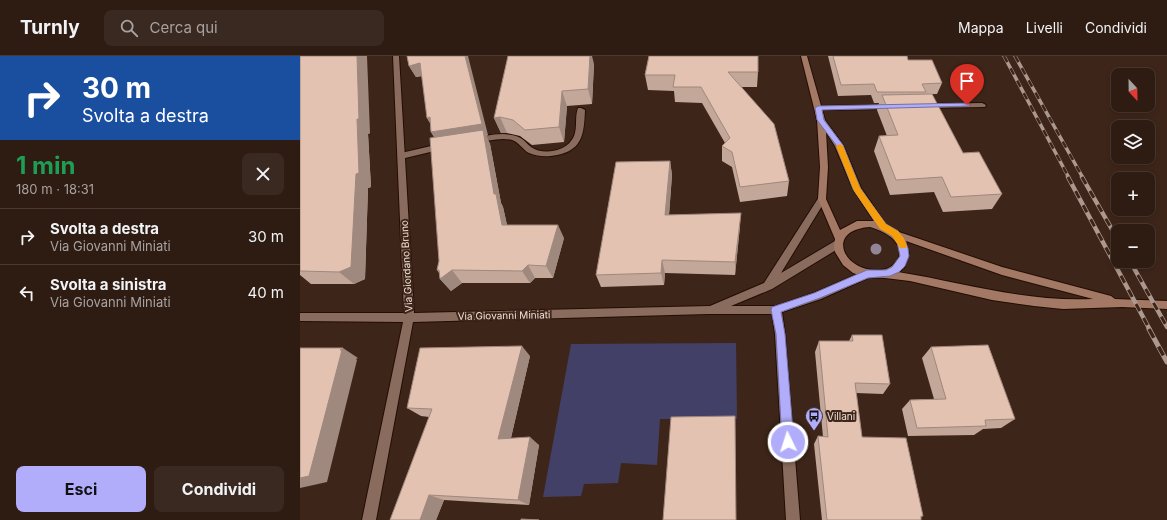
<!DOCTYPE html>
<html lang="it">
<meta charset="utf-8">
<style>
:root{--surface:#2e1c13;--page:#3a2921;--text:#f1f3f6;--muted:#a7a1a0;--line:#493a33;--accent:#b1adfa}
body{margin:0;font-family:Inter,sans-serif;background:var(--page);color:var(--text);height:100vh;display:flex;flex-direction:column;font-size:15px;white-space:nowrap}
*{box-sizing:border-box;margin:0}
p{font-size:13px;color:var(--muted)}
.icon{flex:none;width:22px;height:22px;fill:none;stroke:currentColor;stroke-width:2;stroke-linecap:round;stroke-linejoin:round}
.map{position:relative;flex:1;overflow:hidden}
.side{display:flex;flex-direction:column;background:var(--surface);width:300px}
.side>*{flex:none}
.banner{background:#1a4fa0;color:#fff;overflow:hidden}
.needle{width:26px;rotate:158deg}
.controls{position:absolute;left:811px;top:12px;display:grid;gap:8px}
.controls a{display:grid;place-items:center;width:44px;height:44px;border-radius:8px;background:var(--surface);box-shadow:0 2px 6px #0003,0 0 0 1px var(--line);font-size:20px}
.pin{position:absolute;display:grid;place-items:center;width:34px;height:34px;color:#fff;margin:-41px -17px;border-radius:50% 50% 50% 0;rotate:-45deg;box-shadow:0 0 4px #0007}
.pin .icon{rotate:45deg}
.me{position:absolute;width:44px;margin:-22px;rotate:356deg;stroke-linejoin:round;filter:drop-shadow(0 0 3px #0008)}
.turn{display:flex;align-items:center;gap:14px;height:84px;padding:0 16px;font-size:18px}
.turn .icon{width:52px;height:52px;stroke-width:2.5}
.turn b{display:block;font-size:28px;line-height:34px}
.round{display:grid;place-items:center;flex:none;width:42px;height:42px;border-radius:8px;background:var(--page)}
.summary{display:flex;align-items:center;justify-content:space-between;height:68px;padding:0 16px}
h1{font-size:24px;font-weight:700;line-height:30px;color:#1e9e55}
.primary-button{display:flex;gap:8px;margin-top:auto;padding:8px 16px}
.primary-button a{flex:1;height:46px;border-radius:8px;background:var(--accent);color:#111;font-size:16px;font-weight:700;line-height:46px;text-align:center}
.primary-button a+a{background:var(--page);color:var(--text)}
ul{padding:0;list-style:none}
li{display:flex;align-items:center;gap:12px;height:56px;padding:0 16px;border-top:1px solid var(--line)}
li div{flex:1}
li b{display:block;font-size:15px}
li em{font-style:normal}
header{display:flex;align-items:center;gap:24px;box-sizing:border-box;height:56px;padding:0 20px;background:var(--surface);border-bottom:1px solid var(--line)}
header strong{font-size:19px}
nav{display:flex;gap:22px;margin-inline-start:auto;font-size:14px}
.search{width:280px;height:36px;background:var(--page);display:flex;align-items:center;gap:10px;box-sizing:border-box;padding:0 14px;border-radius:8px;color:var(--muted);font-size:15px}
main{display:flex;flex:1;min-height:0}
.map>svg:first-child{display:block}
.green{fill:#434067}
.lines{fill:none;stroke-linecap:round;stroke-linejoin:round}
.service-casing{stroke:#240d03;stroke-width:2}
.minor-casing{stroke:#240d03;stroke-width:2}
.secondary-casing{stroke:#240d03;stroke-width:2}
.service{fill:#8a6c5e;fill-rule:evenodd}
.minor{fill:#8a6c5e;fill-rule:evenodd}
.secondary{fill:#a37965;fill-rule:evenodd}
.rail-far2-casing{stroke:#ac988e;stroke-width:3.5}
.rail-far1-casing{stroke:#ac988e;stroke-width:4.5}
.rail-casing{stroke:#ac988e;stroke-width:5}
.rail-far2{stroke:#3e2519;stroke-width:2.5;stroke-dasharray:7;stroke-linecap:butt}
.rail-far1{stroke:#3e2519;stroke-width:3;stroke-dasharray:8;stroke-linecap:butt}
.rail{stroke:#3e2519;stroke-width:3.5;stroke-dasharray:10;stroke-linecap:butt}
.tree{fill:#928696}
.wall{fill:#c3a799}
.shaded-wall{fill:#9f887d}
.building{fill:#e3c2b2;stroke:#9f887d}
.route{fill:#b1adfa;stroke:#7370a2}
.slow{fill:#f59e0b}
.labels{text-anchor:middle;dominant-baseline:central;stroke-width:4;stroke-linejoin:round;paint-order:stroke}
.street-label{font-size:10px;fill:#f1e0d8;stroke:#3e2519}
.poi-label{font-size:10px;fill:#f1e0d8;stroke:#3e2519;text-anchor:start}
</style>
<header>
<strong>Turnly</strong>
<div class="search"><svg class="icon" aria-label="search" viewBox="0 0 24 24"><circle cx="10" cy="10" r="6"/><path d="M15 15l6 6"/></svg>Cerca qui</div>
<nav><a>Mappa</a><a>Livelli</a><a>Condividi</a></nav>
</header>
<main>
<section class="side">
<div class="banner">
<div class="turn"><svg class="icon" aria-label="right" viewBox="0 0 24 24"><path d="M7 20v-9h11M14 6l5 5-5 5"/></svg><div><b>30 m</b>Svolta a destra</div></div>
</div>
<div class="summary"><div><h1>1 min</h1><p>180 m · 18:31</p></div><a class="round"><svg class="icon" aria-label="close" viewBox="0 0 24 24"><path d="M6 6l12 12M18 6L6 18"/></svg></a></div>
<ul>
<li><svg class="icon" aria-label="right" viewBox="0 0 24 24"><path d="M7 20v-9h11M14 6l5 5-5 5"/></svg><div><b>Svolta a destra</b><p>Via Giovanni Miniati</p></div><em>30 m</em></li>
<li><svg class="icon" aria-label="left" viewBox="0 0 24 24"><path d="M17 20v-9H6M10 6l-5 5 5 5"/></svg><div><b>Svolta a sinistra</b><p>Via Giovanni Miniati</p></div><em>40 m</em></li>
</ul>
<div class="primary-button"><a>Esci</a><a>Condividi</a></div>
</section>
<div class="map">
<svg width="867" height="464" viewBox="0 0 867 464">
<rect width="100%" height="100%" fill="#3e2519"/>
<path class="green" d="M436 287 437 363H360L357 409 321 407 318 427 284 428 281 440 243 441 271 288Z"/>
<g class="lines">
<g class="service-casing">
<path id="service" d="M278 52H281L285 54C284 77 283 94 257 99 247 101 239 101 229 97 223 94 219 86 212 84 201 81 187 85 175 87L171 84C175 80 180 81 185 80 196 78 206 77 216 80 223 82 226 87 231 91 242 99 263 96 271 85 279 76 274 62 278 52Z
M144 87 148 90 147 92 101 103 97 100 101 97Z"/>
</g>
<g class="minor-casing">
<path id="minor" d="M93 0H99L114 257 410 250 464 227 519 141H525L526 143 525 145 481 217 535 185H541L543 188 541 191 472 233 431 250H476L514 237 567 214 570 215 572 218 570 221 521 243 482 256 485 278 500 464H486L475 278 472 258H408L113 266 76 464H62L103 266 0 265V257H104Z
M682 47 686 49 685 51 624 52 620 50 624 48Z
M590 49H593V53L518 54 514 52 518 50Z"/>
</g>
<g class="secondary-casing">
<path id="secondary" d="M501 0H507L525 64 543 89 561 132 586 169 596 175 702 211 811 240 815 243 867 245V253L822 251 763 253 734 250 692 244 610 225 585 222 565 221 553 217 543 209 535 196 534 191 535 183 518 143 520 111 517 64ZM526 76 535 90 553 133 574 165H557L540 174 526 143 528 111ZM570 171C584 175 606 186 598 204 596 207 590 212 586 213 584 214 580 214 577 214 543 215 525 174 570 171ZM606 185 702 219 793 243C723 246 666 227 598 216L604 212 609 198Z"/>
</g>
<use href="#service" class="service"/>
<use href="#minor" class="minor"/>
<use href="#secondary" class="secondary"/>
<g class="rail-far2-casing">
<path id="rail-far2" d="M704 0 769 122
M715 0 783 122"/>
</g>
<g class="rail-far1-casing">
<path id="rail-far1" d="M768 121 850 274
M782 121 818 184
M830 205 867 271"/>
</g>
<g class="rail-casing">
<path id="rail" d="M849 273 867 306"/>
</g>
<use href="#rail-far2" class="rail-far2"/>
<use href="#rail-far1" class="rail-far1"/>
<use href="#rail" class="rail"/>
</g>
<circle class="tree" cx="576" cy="193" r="5.5"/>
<path class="wall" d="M0 0 70 77 68 78 71 131 68 132 65 223 54 228H11L0 219Z
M107 0 188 79 186 80 190 88 201 147 203 151 207 169 264 182 253 222H235L230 227H162L151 235 140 223V218L137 214 139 205 134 81 131 76 130 67 127 62 122 20 116 21 109 10Z
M349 0 458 16 457 31H442L489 125 487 140 440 146 432 111 422 105V90L425 87 402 47 375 46 374 35 348 34 345 19Z
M528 0H574V1L608 4 642 27 637 38H632L663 97 702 138 692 153 643 156 634 136 590 139 574 95 579 80H587L577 54 579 47H574L571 39 538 40Z
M294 8 292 48 267 50 264 86 232 89 220 80 207 77H201L194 62Z
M370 105 372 119 369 159 440 170 435 219 365 217 364 229 301 231 296 219Z
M552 279 590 328 583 338 556 337 562 381 623 460 621 461V464H522L514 388 518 380 523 381 515 296 519 285H549Z
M631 291 715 363 701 372 683 373 674 379 608 380 602 353 610 344 634 343 622 302Z
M230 300 211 382 239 389 229 449 144 444 136 464H90L129 361 121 360 107 352Z"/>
<path class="shaded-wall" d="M57 0H67L70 77 68 78 71 131 68 132 65 223 54 228 39 216 57 63Z
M165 0H168L188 79 186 80 190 88 201 147 203 151 210 182 138 87 131 76Z
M290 0H292L294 8 292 48 288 33Z
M120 7 127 19 116 21 109 10Z
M262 35 267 50 264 86 259 71Z
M130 61 134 73 127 62Z
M200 61 207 77H201L194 62Z
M370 105 372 119 368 172 365 159Z
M441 157 440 170 435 219V206Z
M258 169 264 182 253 222 246 210Z
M362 204 365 217 364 229 361 217Z
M228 209 235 222 230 227 222 215Z
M152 214 162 227 151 235 140 223Z
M222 290 230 300 209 390 198 383Z
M43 292 58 302 56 303 57 304 27 426 0 432V422L40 294Z
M230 381 239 389 229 449 218 444Z
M129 439 144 444 136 464H120Z"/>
<path class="building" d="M0 0H57L59 63H57L59 117 56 118 51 211 39 216 0 215Z
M107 0H165L182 68 131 76 130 61 127 62 120 7 109 10Z
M208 0H290L288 33 262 35 259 71 225 74 213 64 200 61 194 62Z
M349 0H458V16H428L474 68 489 125 440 131 432 96 422 90 430 82 401 31H373L375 19H345Z
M533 0H607L608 4H632L642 27 622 28 626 36H577L574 28 541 29Z
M632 38 663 97 679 96 702 138 651 141 642 121 596 124 579 80 598 79 582 39Z
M183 74 194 138H196L202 169H258L246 210 228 209 222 215 152 214 140 223 139 214H137L139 205 130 82Z
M370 105 365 159 441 157 435 206 362 204 361 217 296 219 316 106Z
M552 279H582L590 328 555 327 562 381 606 382 623 460H621V464H527L518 380 528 381 519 285H553Z
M688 289 715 363 685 364 686 370 617 372 610 344 646 343 631 291Z
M222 290 198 383 230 381 218 444 129 439 120 464H90L132 353 107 352 120 292Z
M0 292H43L40 294H42L9 420 0 422Z
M435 360 436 464H363L371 361Z
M221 463 239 464H221Z"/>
<path class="route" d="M667 47 670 49 669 50 522 54 524 64 543 89 560 132 586 168 598 175 604 182 608 192 609 200 605 210 599 216 590 220 568 222 520 242 481 256 485 278 494 386 492 390 488 392 484 390 482 386 476 278 471 254 472 251 514 237 567 214H586L592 211 600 200 597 186 592 180 580 173 553 133 536 89 517 64 515 52 518 50Z"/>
<path class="slow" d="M540 88 543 90 560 132 586 168 598 175 604 182 607 190 606 192H600L592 180 580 173 554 135 536 90Z"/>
<defs>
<g id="bus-pin" transform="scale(0.9)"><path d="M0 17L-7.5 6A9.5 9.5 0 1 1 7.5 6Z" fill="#b1adfa" stroke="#3e2519"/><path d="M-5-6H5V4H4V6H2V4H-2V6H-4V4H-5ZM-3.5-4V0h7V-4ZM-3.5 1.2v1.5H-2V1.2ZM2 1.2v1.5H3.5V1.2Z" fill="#111"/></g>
</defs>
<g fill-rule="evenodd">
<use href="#bus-pin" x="514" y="360"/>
</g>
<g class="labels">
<g class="street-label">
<text transform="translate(106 210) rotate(-93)">Via Giordano Bruno</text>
<text transform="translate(204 259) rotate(-1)">Via Giovanni Miniati</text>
</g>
<g class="poi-label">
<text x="527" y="360">Villani</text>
</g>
</g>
</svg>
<div class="controls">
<a><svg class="needle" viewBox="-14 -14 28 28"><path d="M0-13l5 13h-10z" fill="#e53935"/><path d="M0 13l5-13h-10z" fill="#a7a1a0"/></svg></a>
<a><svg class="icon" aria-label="layers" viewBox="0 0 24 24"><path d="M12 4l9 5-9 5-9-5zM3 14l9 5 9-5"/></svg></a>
<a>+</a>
<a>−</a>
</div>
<div class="pin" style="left:667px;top:49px;background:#d93025"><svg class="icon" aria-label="arrive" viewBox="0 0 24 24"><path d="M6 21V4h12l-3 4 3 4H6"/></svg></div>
<svg class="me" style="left:488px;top:386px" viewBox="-20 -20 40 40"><circle r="17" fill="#b1adfa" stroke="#fff" stroke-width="3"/><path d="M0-11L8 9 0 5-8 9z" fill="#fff"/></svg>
</div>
</main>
